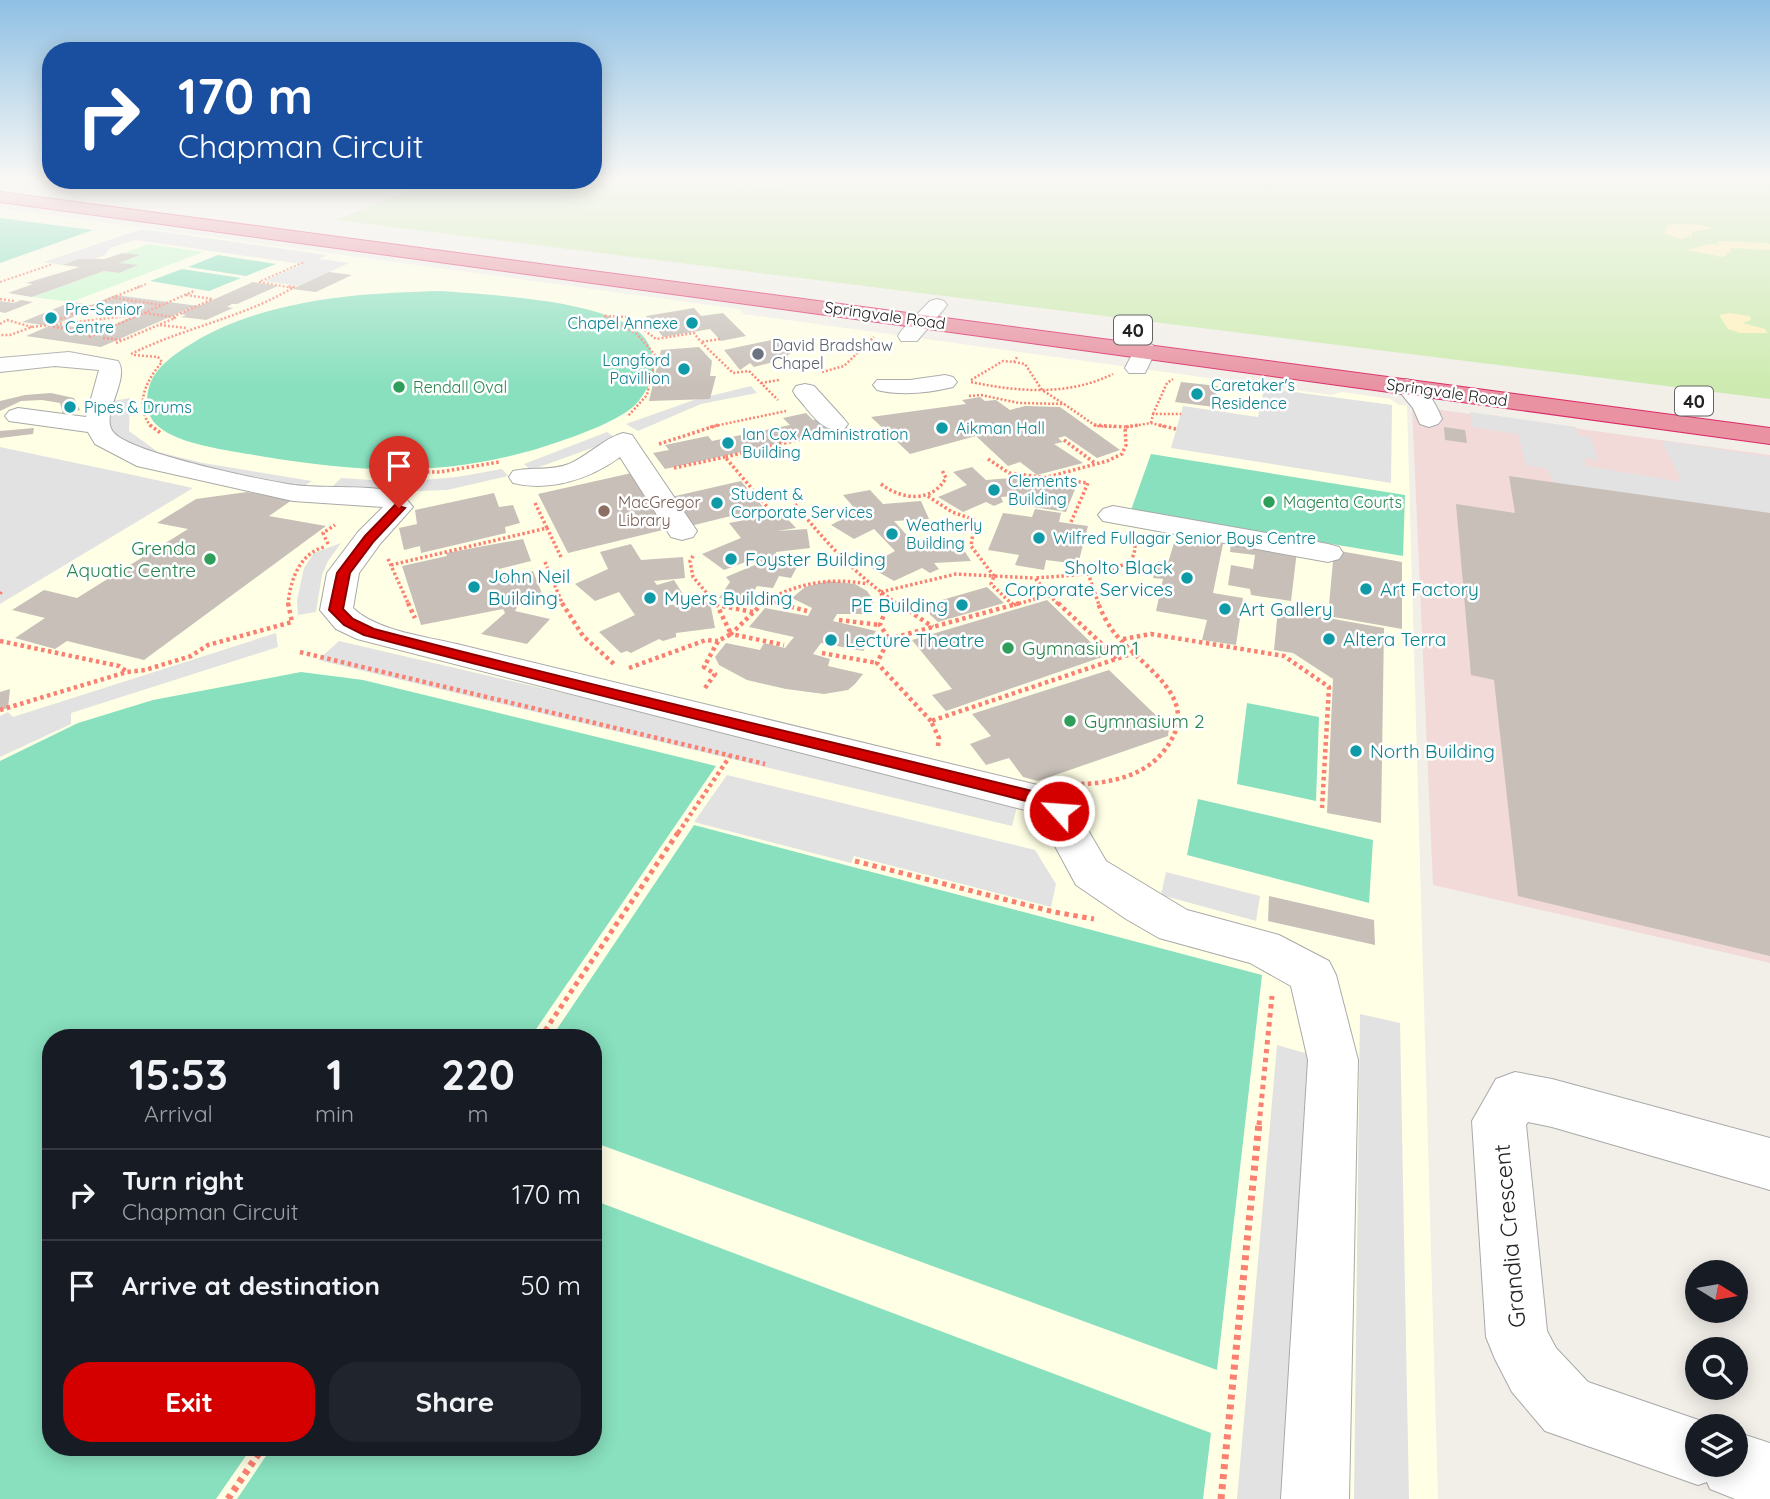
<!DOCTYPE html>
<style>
:root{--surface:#171b24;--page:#20242c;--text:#f1f3f6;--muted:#9ea1a6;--line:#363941;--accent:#d40000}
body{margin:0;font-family:Quicksand,sans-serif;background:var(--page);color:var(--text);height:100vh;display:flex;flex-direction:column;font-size:26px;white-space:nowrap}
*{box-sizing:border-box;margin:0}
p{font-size:23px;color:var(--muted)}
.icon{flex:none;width:38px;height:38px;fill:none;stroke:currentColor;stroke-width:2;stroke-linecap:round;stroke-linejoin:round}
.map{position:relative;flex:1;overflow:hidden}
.drawer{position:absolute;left:42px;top:1029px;width:560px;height:427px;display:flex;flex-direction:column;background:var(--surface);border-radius:28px;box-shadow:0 4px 18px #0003}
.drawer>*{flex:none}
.hud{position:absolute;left:42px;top:42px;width:560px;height:147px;border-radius:28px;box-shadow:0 4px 18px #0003;background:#1a4fa0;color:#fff;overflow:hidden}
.needle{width:46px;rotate:101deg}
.tools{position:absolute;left:1685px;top:1260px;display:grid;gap:14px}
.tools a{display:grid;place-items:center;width:63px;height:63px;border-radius:50%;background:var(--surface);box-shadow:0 4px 18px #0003;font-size:35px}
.pin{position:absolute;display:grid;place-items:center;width:60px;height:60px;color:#fff;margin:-72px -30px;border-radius:50% 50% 50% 0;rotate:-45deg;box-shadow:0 0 7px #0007}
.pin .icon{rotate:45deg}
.me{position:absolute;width:77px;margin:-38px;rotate:296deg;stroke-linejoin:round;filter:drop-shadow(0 0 5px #0008)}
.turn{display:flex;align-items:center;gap:24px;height:147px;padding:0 21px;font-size:32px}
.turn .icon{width:91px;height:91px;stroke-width:2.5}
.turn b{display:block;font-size:49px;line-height:60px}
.eta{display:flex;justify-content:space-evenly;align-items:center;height:119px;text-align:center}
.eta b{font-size:42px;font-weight:700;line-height:49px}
.button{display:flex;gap:14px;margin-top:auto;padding:14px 21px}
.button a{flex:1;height:80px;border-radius:28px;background:var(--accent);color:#fff;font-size:28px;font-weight:700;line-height:80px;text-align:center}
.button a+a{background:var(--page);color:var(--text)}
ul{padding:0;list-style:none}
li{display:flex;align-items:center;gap:21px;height:91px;padding:0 21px;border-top:2px solid var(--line)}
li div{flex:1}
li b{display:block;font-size:26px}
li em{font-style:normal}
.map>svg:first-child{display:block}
.commercial{fill:#f2dad9}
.education{fill:#ffffe5;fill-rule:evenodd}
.grass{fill:#cdebb0}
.sand{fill:#fff1ba}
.park{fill:#c8facc}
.pitch{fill:#88e0be}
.parking{fill:#e2e2e2}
.building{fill:#c7bfb8;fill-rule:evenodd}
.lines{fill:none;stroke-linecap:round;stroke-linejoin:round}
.minor-casing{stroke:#a9a9a9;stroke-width:2}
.highway-casing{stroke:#dc2a67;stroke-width:2}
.path-far5{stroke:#fa8072;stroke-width:2;stroke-dasharray:2 2;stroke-linecap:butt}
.path-far4{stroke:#fa8072;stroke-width:2.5;stroke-dasharray:2 2;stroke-linecap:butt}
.path-far3{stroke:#fa8072;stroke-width:3.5;stroke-dasharray:2.5 2.5;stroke-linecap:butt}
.path-far2{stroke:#fa8072;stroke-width:4.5;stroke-dasharray:3.5 3.5;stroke-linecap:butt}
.path-far1{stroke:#fa8072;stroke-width:5;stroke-dasharray:4.5 4.5;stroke-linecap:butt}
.path{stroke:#fa8072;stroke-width:7;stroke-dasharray:5 5;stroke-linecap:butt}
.minor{fill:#fff;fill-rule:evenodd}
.highway{fill:#e892a2;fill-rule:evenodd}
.route{fill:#d40000;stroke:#8a0000;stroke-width:2}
.culture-dot{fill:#0f9aa8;stroke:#fff;stroke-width:2.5}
.worship-dot{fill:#6b7280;stroke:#fff;stroke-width:2.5}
.leisure-dot{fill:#2e9e5b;stroke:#fff;stroke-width:2.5}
.education-dot{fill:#8d6e63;stroke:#fff;stroke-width:2.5}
.labels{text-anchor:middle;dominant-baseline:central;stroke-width:5;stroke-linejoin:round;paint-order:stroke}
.far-culture-label{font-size:16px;fill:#0d838f;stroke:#fff;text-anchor:start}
.far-street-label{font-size:16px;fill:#222;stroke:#fff}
.far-worship-label{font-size:16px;fill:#5b616d;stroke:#fff;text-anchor:start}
.far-leisure-label{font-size:16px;fill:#27864d;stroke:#fff;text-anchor:start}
.far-education-label{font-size:16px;fill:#785e54;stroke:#fff;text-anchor:start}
.shield{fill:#fff;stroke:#646464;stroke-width:2}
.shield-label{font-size:18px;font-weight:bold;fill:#222}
.leisure-label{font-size:19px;fill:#27864d;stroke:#fff;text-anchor:start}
.culture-label{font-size:19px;fill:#0d838f;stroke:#fff;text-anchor:start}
.near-street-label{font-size:23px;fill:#222;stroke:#fff}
</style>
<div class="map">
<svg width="1770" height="1499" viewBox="0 0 1770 1499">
<rect width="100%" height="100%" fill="#f2efe9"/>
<path class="commercial" d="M1412 406 1770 455V963L1433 885Z"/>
<path class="education" d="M0 208 739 309 744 314 1331 395 1342 392 1390 399 1399 405H1407L1438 1499H0ZM51 1038H593V1447H51Z"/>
<path class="grass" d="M593 178H1770V399L336 220 436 180Z"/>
<path class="sand" d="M726 178H785L795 181 783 183 777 188 754 187 768 181 739 186 725 181Z
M1674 224 1702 225 1713 228 1692 232V236L1681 239 1665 234 1667 226Z
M1720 241 1766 243 1770 244V250L1730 248 1732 252 1726 253 1727 255 1723 257 1687 250 1709 244 1719 245 1717 242Z
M1729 313 1750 316 1751 320 1743 323 1765 329 1768 333H1740L1728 329 1719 315Z"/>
<path class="park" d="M148 244 203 252 71 302 33 297 104 271 119 273 136 266 119 263 139 256 124 253Z"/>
<path class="pitch" d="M0 218 93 230 0 263Z
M218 255 276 264 246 276 188 267Z
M182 269 241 278 209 291 150 281Z
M441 291C490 295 603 300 640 333 653 344 653 361 655 377 648 386 641 400 633 407 616 421 582 434 561 441 455 478 369 474 260 456 232 451 180 445 159 427 145 416 145 399 150 384 157 366 175 354 191 344 265 299 357 293 441 291Z
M1151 454 1405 495 1403 556 1131 510Z
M301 672 363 680 716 766 530 1038H51V1447H252L216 1499H0V761L78 723 153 700Z
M1247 703 1319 717 1316 801 1237 784Z
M1198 799 1373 840 1369 903 1187 855Z
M694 825 1262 975 1217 1370 593 1142V1038H551Z
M593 1200 1211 1433 1203 1499H237L272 1447H593Z"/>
<path class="parking" d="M142 229 327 255 319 259 349 263 298 286 264 281 302 264 135 240 110 248 105 255 92 260 79 259 62 265 44 262Z
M751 386 757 393 701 404 638 431 626 424 694 400Z
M1264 388 1392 405 1391 483 1171 448 1183 406 1258 417Z
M130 398 129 431 158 452 203 463 312 481 293 493 104 438 101 403Z
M1470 412 1576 427 1578 435 1590 437 1598 460 1584 458 1586 466 1682 482 1662 441 1770 457V513L1554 483 1547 469 1526 465 1518 434 1472 427Z
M607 432 617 439 531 470 524 464Z
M0 447 133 475 193 488 0 604Z
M502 469 508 476 447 490 389 492 331 488 341 478 399 482 457 477Z
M341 543 328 561 322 575 316 612 298 615 297 600 304 568 314 553Z
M276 633 278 647 71 713V724L0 757V716L8 712 13 717Z
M339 641 1019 799 1012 826 318 660Z
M727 775 1035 850 1056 884 1051 907 854 856 851 863 694 822Z
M1166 872 1260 896 1256 921 1161 895Z
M1360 1014 1400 1023 1409 1499H1354Z
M1277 1045 1312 1055 1283 1499H1237Z"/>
<path class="building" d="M122 253 140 255 119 263 138 265 119 273 104 271 32 297 8 293 33 284 26 283 80 267 62 265 79 259H105Z
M329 272 352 275 316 292 292 289Z
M253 282 278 286 237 304H232L227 307 233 308 206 320 181 317 186 315 180 314 195 306 101 347 26 336 49 326 22 322 71 302 91 305 115 295 199 306ZM96 308 138 314 100 331 56 324Z
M21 300 33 302 5 313 0 312V301L14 303Z
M694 308 701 316 723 313 746 336 721 341 710 329 663 337 646 316Z
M776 339 777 342 782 341 792 352 787 356 788 358 754 367 750 363 740 370 724 350Z
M699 347 712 361 710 376H716L710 399 649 401 661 350Z
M1181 382 1218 386 1214 407 1175 402Z
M51 393 74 398 80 410 63 414 60 403 42 400 21 401 0 411V401L25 395Z
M980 397 985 401 996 400 1010 410 1025 406 1060 407 1120 450 1097 458 1065 436 1058 438 1063 442 1054 444 1083 463 1037 475 1020 462 1008 466 976 436 910 454 871 417 966 404 962 400Z
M806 413 813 420 836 416 848 428 665 469 653 453 669 450 665 445 708 436 712 441 790 425 783 418Z
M1444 427 1465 430 1467 443 1445 440Z
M34 428 33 434 0 438V431Z
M972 467 986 480 1024 477 1077 484 1066 512 1020 505 1014 496 1001 497 1003 502 994 506 986 502 963 512 938 497 967 485 953 472Z
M636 472 671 528 568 553 538 494Z
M1509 476 1770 513V956L1518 896 1494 680 1471 675 1456 504 1515 513Z
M741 481 764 508 690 526 671 497Z
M870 490 883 504 921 501 929 519 894 521 914 543 958 541 971 561 934 563 939 569 930 573 922 568 894 581 868 566 895 551 874 529 854 539 831 525 857 511 843 495Z
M247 492 292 500 269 516 326 526 144 660 67 641 55 649 15 638 45 618 12 610 44 590 77 598 188 529 157 523 196 499Z
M494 493 499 507 513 505 520 523 505 527 506 533 421 553 420 546 404 550 399 528 417 524 415 510Z
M1035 509 1061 513 1059 522 1088 526 1078 564 1046 560 1044 570 1015 565 1019 555 988 550 1003 513 1032 517Z
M782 513 796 528 777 531 807 529 810 548 776 552V560L799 563 791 578 779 576 773 588 757 586 747 602 719 598 730 582 726 577 762 562 756 558 724 570 702 554 741 538 729 523Z
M1176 536 1223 544 1213 593 1243 598 1236 645 1202 640 1207 620 1156 611 1163 579 1153 578 1158 561 1168 563Z
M523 539 531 561 499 569 502 578 533 571 543 596 520 602 515 611 550 619 527 644 481 634 505 613 503 609 421 625 402 566 447 556 446 553Z
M1231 541 1297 551 1291 601 1251 595 1250 589 1228 585 1231 565 1253 569 1255 555 1230 552Z
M631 544 641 560 683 557 685 578 654 581 657 585 674 580 684 596 668 600 669 605 710 602 715 628 676 633V637L663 641 659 639 631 653 627 651 621 653 599 632 635 615 619 592 595 601 575 584 608 569 600 552Z
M1334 550 1402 562V629L1328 616Z
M828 581 855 584 867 591 874 601 867 614H837L833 621 876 631 863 651 821 643 813 654 830 659 828 666 863 674 855 684 848 690 824 694 786 689 747 680 719 665 715 657 726 643 760 650 764 643 785 648 794 637 749 627 765 608 808 616 812 608 792 598 805 587Z
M987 587 1004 603 938 622 921 606Z
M1047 600 1105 656 946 711 932 695 952 689 912 640Z
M1278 609 1384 628 1381 823 1327 813 1333 679 1293 653 1274 650Z
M1109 670 1169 728 1168 736 1038 781 1023 777 1009 758 986 765 970 744 991 736 972 714Z
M10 689 8 708 0 710V692Z
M1269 896 1374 920 1375 945 1268 921Z"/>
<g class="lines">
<g class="minor-casing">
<path id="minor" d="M937 299 944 301 947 305 944 309 917 341H901L898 336 901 331 930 301Z
M1145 343 1153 345 1156 350 1145 373H1129L1125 368 1137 345Z
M69 352 118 361C131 380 98 416 114 433 134 454 261 480 294 485 329 489 367 484 401 493L413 507 380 544 359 573 353 608C376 631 429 637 461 645L1066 792 1106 861 1187 910 1279 935 1329 961 1336 975 1358 1060 1349 1499H1281L1308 1060 1291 986 1250 963 1159 938 1126 919 1076 885 1037 813 357 639 336 629 320 610 327 573 358 532 383 507 293 501 137 466 95 444 88 432 9 421 5 416 9 411 18 408 86 417 99 370 55 366 0 372V358Z
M945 375 953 377 957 382 953 387C928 393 902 396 877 390L873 385 877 380H910Z
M1407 379C1424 383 1436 403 1442 419L1438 424 1429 427 1420 424 1413 408 1395 386 1399 381Z
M805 384 814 386 844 419 848 424 844 429C822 435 810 411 796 396L793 391 796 386Z
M623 433 632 435 697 531 693 537 682 540 671 537 620 457C590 479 550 492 513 483L509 477 513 471C532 467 551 471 569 464 588 456 604 438 623 433Z
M1113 506 1328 544 1339 547 1343 553 1339 559 1328 562 1103 521 1098 515 1103 509Z
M1515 1072 1552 1079 1770 1138V1190L1552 1127 1528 1122 1526 1125 1547 1331 1556 1348 1588 1382 1716 1426H1698V1465H1736V1432L1770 1443V1499H1735L1710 1489 1707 1482 1698 1485 1545 1431 1512 1392 1495 1359 1486 1337 1472 1121 1496 1079Z"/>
</g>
<g class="highway-casing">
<path id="highway" d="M0 192 1770 428V444L0 202Z"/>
</g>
<path class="path-far5" d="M261 281 304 262
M0 282 53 264
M259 282 293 288
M137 288 146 284"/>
<path class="path-far4" d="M186 295 212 299
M115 298 162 305
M0 299 14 301
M145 313 172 317 213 299
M604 316 637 334 656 356 647 395 628 416
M605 316 627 317 656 339 694 333 701 342
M53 322 141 286
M0 324 7 320 32 327 10 335H0
M160 325 186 328
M32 327 136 315
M53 327 97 333
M89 337 194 291
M103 338 122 340
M720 339 701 342 733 373 749 371
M116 343 175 318 172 317
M131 354C185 327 243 318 294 287L287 286
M134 355 158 357 162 362C146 381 134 404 151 427
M1014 362 1025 364 1042 390 1064 404
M749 371 778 400
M822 372 844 366 874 337
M971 380 1003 361 1014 362 1017 357
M971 382C1019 392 1068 396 1113 374
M761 383 779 380
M969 396 981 395 1019 403 1064 404 1096 426 1114 427
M1153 414 1167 383 1173 379
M1151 423 1153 414H1181
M710 427 786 411
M1127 427 1151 423 1166 427"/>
<path class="path-far3" d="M150 425 162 434
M1094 425 1125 427
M1159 425 1176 429
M1064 440 1096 464
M659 444 718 425
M988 459 1009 473 1088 483 1071 522
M674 468 725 457
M397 472H440L499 462
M1044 478 1107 461 1122 454 1126 445 1125 427 1139 425
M881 484C902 500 932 503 946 478L942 470
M535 503 547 528
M795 504C826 543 858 577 899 605
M770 510 725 457 810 437
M328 544 323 533 335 525
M693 556 690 561 693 577 717 605
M388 559 409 605
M545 562 563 605
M1129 563 1155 567
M391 565 547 528 562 559
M1088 573 1099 605
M881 592 956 574 994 576 971 546 975 520 952 512 926 495
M881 593 885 605
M0 594 2 590
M1049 595 1059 605
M766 600C801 583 829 577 868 584
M288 605C290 581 299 554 324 547
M761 605 766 600 783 605
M1013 605 991 584 994 576 1035 578
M1014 605 1049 595 1035 578C1055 576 1120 575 1132 558 1135 553 1135 548 1135 542"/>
<path class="path-far2" d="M408 603 415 618
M562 603 583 636 614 664
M715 603 717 605
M763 603 731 634 784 645
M777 603 807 611
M884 603 886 609 880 625 889 639
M897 603 933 627
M1011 603 1013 605
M1058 603 1118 659
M839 620 880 625
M1123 639 1151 634 1284 656 1329 687 1322 808
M0 641 119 666 126 671
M300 652 765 764
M822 653 877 663
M629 668 706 640 718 641
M705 688 715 674 704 667 718 641 731 634 717 605 753 612
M0 710 127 672 145 670 191 656 208 645 292 622 288 603
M931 721 877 663 889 639 1020 603
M938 746 939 738 931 721 1134 653
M1081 784C1110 783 1144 776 1163 752 1207 698 1143 670 1113 631 1107 623 1102 613 1098 603
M678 833 730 756"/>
<path class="path-far1" d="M855 861 1054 912 1094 919
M540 1038 679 831
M1259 1125 1272 996"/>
<path class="path" d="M228 1499 263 1447
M1221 1499 1259 1123"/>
<use href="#minor" class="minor"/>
<use href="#highway" class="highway"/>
</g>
<linearGradient id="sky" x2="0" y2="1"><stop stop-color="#8fc0e4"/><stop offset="0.46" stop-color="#f9f8f5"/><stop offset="1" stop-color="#f9f8f5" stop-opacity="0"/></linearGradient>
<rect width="1770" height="388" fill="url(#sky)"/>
<path class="route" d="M395 505 405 508 374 541 350 573 343 609 353 619 374 629C599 688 826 740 1052 796L1058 797 1067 811 1059 817 1053 815 1046 806C819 748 591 695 364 635L344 625 329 610 337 573 365 536Z"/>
<g class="culture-dot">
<circle cx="51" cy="318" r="7"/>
<circle cx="692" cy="323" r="7"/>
<circle cx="684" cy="369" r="7"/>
<circle cx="1197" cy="394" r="7"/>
<circle cx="70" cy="407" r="7"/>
<circle cx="942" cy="428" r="7"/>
<circle cx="728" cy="443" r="7"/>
<circle cx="994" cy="490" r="7"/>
<circle cx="717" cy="503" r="7"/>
<circle cx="892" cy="534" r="7"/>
<circle cx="1039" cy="538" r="7"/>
<circle cx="731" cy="559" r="7"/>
<circle cx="1187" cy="578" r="7"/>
<circle cx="474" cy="587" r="7"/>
<circle cx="1366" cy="589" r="7"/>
<circle cx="650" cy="598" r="7"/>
<circle cx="962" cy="605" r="7"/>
<circle cx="1225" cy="609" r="7"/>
<circle cx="1329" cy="639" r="7"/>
<circle cx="831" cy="640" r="7"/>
<circle cx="1356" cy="751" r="7"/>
</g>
<circle class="worship-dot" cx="758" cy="354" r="7"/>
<g class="leisure-dot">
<circle cx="399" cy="387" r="7"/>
<circle cx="1269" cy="502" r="7"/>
<circle cx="210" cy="559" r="7"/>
<circle cx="1008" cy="648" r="7"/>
<circle cx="1070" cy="721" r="7"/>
</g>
<circle class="education-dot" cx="604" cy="511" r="7"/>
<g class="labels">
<g class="far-culture-label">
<text x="65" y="309">Pre-Senior<tspan x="65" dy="18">Centre</tspan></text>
<text x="678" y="323" text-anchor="end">Chapel Annexe</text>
<text x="670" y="360" text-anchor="end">Langford<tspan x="670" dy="18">Pavillion</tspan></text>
<text x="1211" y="385">Caretaker's<tspan x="1211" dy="18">Residence</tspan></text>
<text x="84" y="407">Pipes &amp; Drums</text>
<text x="956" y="428">Aikman Hall</text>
<text x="742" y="434">Ian Cox Administration<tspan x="742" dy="18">Building</tspan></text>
<text x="1008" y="481">Clements<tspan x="1008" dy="18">Building</tspan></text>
<text x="731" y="494">Student &amp;<tspan x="731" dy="18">Corporate Services</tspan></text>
<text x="906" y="525">Weatherly<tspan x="906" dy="18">Building</tspan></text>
<text x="1053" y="538">Wilfred Fullagar Senior Boys Centre</text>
</g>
<g class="far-street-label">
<text transform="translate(885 315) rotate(8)">Springvale Road</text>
<text transform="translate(1447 392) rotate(8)">Springvale Road</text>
</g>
<g class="far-worship-label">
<text x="772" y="345">David Bradshaw<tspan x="772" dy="18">Chapel</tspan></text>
</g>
<g class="far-leisure-label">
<text x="413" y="387">Rendall Oval</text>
<text x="1283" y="502">Magenta Courts</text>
</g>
<g class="far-education-label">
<text x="618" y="502">MacGregor<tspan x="618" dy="18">Library</tspan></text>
</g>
<g class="shield">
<rect x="1114" y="315.5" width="38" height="29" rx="5"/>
<rect x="1675" y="386.5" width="38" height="29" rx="5"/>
</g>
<g class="shield-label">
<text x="1133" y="330">40</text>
<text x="1694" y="401">40</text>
</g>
<g class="leisure-label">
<text x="196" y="548" text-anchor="end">Grenda<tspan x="196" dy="22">Aquatic Centre</tspan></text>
<text x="1022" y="648">Gymnasium 1</text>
<text x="1084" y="721">Gymnasium 2</text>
</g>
<g class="culture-label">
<text x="745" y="559">Foyster Building</text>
<text x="1173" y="567" text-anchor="end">Sholto Black<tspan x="1173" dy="22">Corporate Services</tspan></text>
<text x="488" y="576">John Neil<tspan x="488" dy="22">Building</tspan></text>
<text x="1380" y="589">Art Factory</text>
<text x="664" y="598">Myers Building</text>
<text x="948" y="605" text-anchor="end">PE Building</text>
<text x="1239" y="609">Art Gallery</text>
<text x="1343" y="639">Altera Terra</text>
<text x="845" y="640">Lecture Theatre</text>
<text x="1370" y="751">North Building</text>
</g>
<g class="near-street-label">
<text transform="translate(1509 1236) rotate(-95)">Grandia Crescent</text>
</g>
</g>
</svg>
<div class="tools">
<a><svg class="needle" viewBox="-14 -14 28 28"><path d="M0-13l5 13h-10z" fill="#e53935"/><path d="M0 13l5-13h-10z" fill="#9ea1a6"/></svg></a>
<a><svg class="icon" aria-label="search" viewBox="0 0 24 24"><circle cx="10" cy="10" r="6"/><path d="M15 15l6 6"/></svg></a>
<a><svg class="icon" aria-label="layers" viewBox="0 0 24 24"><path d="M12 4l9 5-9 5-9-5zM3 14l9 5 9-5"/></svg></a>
</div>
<div class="pin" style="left:399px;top:508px;background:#d93025"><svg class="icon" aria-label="arrive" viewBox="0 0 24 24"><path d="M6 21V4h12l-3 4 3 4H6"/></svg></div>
<svg class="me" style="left:1059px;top:811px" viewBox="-20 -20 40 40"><circle r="17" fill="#d40000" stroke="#fff" stroke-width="3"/><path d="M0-11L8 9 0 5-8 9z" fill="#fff"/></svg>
<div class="hud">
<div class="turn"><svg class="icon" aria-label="right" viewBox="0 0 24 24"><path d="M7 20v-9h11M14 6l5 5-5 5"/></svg><div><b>170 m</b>Chapman Circuit</div></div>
</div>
<section class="drawer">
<div class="eta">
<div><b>15:53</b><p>Arrival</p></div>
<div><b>1</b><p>min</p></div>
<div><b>220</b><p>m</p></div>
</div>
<ul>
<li><svg class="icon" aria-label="right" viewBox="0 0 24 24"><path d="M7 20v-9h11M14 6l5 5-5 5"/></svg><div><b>Turn right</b><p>Chapman Circuit</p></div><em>170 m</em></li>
<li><svg class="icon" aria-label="arrive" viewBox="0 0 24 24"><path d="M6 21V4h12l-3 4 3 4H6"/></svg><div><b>Arrive at destination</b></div><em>50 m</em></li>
</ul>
<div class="button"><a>Exit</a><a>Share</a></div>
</section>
</div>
